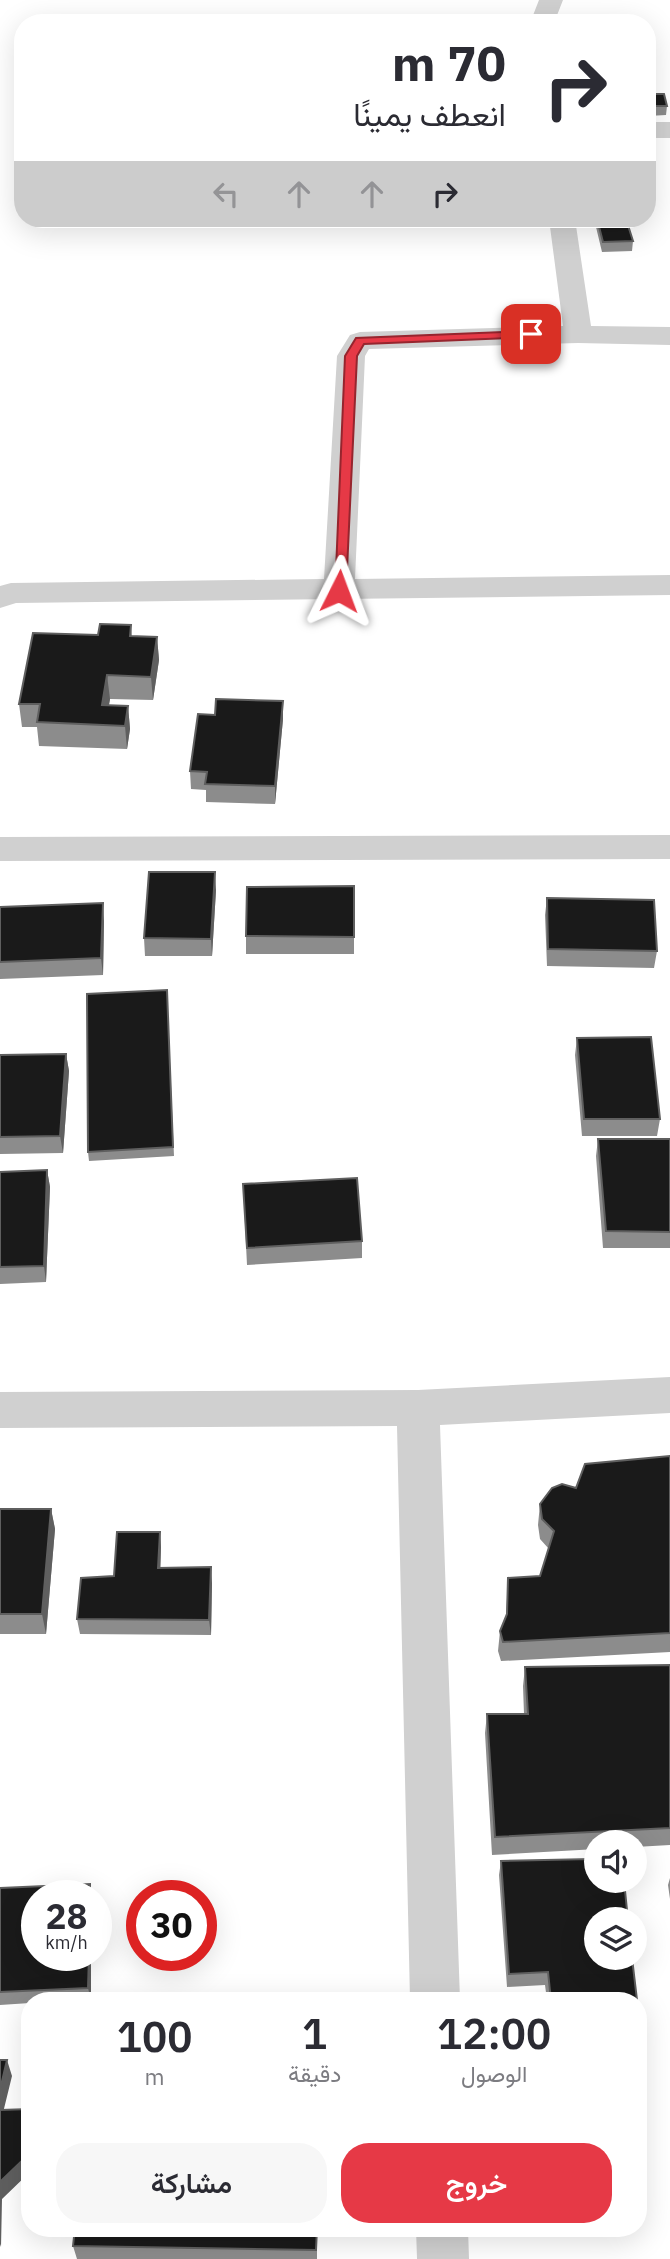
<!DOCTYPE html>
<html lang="ar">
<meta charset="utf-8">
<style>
:root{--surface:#fff;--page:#f7f7f7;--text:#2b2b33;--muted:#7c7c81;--accent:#e63946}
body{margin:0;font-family:"IBM Plex Sans",Vazirmatn,sans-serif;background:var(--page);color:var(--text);direction:rtl;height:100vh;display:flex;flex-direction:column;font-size:26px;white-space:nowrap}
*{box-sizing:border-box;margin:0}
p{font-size:23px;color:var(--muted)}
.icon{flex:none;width:38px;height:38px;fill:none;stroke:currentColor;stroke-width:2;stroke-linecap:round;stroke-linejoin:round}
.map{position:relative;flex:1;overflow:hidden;direction:ltr}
.drawer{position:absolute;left:21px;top:1992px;width:626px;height:245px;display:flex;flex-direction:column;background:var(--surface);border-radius:28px;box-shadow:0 7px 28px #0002;direction:rtl}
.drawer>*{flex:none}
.guide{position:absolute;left:14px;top:14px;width:642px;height:214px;border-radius:28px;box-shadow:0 7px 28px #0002;direction:rtl;background:#fff;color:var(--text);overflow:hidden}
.buttons{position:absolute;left:584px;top:1830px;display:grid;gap:14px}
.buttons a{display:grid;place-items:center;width:63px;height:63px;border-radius:50%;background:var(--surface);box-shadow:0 7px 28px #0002;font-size:35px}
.speed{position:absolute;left:21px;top:1880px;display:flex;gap:14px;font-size:35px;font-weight:700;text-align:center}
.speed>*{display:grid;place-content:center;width:91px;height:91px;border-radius:50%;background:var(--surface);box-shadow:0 7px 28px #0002;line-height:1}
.speed small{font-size:18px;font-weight:400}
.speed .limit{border:10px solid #d22;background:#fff;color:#111}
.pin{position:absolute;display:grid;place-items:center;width:60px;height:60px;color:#fff;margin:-30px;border-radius:14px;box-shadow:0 4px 10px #0006}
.me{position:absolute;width:77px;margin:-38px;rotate:3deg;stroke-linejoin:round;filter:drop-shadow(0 0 5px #0008)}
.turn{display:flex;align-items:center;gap:24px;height:147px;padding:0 35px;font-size:32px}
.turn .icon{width:91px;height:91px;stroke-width:2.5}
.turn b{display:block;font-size:49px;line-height:60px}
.lanes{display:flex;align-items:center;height:66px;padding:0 35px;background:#0003;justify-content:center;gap:35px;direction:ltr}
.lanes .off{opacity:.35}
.eta{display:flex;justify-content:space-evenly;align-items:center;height:119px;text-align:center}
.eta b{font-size:42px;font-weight:600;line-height:49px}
.cta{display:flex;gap:14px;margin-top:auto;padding:14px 35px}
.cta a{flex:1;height:80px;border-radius:28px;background:var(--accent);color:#fff;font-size:28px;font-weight:600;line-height:80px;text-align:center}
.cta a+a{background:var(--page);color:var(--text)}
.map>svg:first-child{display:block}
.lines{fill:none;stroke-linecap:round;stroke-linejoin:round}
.minor{fill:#d0d0d0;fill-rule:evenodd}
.wall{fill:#8c8c8c}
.shaded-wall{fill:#5f5f5f}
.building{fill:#1a1a1a;stroke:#5f5f5f;stroke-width:2}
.route{fill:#e63946;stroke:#96252e;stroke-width:2}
</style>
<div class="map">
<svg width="670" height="2259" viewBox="0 0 670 2259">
<rect width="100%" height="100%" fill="#fff"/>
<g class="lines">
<path class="minor" d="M539 0H563L554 23H530Z
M648 122H670V138H648Z
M549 219H575L591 326 670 327V345L578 343 369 349 365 356 355 579 670 575V595L16 603 0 608V586L11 583 324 579 337 356 350 335 360 332 563 326Z
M670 835V859L0 861V837Z
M670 1377V1413L440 1425 460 2000H410L397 1426 0 1428V1392L418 1390Z
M416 2228H468L469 2259H417Z"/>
</g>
<path class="wall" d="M648 94 667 106 666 115 648 116Z
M597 219H626L633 241 632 251 602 252 596 227Z
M131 625 132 636 157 637 159 660 153 700 110 699 109 705 128 706 130 729 127 749 39 746 37 727H22L19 704 98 635Z
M283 719 275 804 206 802V790L191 789 190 771Z
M354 886V954H246V936Z
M216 890 212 956H145L144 938Z
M547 898 657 951 654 968 547 966 545 915Z
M0 907 104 921 103 975 0 979Z
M167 990 174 1156 89 1161 88 1152Z
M577 1038 660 1119 657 1136H582L575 1055Z
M66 1054 69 1071 63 1153 0 1154V1055Z
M598 1139H670V1248H603L596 1156Z
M47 1170 50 1187 46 1282 0 1284V1172Z
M243 1184 362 1241V1258L247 1265Z
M670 1456V1652L501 1661 498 1651 500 1631 506 1619 508 1578 540 1576 549 1549 540 1539 538 1525 540 1504 576 1488Z
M0 1509H51L55 1529 46 1634H0Z
M160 1532 161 1547 160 1568 212 1583 211 1635 80 1634 77 1619 114 1576Z
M670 1665V1845L635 1847V1843H597V1849L492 1855 485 1733 487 1714H524L523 1686 525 1667Z
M501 1861 594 1879 637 2000H547L545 1985 507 1987 499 1875Z
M670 1878V1899L668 1885Z
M0 1888 91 1955V2000H30V2003L0 2005Z
M75 2228H317V2259H77L73 2246Z"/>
<path class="shaded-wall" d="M157 637 159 660 153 700 151 677Z
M107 675 110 699 105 725 102 705Z
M283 701V719L275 804V786Z
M128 706 130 729 127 749 125 726Z
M215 872 216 890 212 956 211 939Z
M103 903 104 921 103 975 101 958Z
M66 1054 69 1071 63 1153 60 1136Z
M47 1170 50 1187 46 1282 44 1266Z
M51 1509 55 1529 46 1634 42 1614Z
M160 1532 161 1547 160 1583 158 1568Z
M211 1567 212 1583 211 1635 209 1620Z
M89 1955H91V2000L88 1988Z
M7 2060 12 2076 0 2125V2090Z
M30 2142V2172L2 2199 1 2247 0 2244V2182Z"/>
<path class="building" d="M564 16 587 17V23H564Z
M648 94H664L667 106H648Z
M597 219H626L633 241 603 242Z
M100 624 131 625 130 636 157 637 151 677 107 675 102 705 128 706 125 726 37 722 40 704H19L33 633 98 635Z
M216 699 283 701 275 786 205 784 207 772 190 771 198 714 215 715Z
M149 872H215L211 939 144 938Z
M354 886V937L246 936 247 887Z
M547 898 654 900 657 951 548 949Z
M103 903 101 958 0 962V907Z
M167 990 173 1147 88 1152 87 994Z
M651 1037 660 1119H584L577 1038Z
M66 1054 60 1136 0 1137V1055Z
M598 1139H670V1232L606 1231Z
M47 1170 44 1266 0 1267V1172Z
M357 1178 362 1241 247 1248 243 1184Z
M670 1456V1633L503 1642 500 1631 507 1614 508 1578 540 1576 554 1531 542 1519 540 1504 552 1488 562 1484 576 1488 585 1464Z
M0 1509H51L42 1614H0Z
M117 1532H160L158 1568 211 1567 209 1620 77 1619 81 1578 114 1576Z
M670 1665V1828L495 1837 487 1714H528L525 1667Z
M592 1859 594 1879H597V1881H624L628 1920H597V1958H632L637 2000H551L548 1972 509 1974 501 1861Z
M90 1884V1895H37V1955H89L88 1988 0 1992V1888Z
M0 2060H7L0 2090Z
M30 2109V2142L28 2155 0 2182V2110Z
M75 2228H317L316 2250 73 2246Z"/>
<path class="route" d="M531 331 537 334 535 337 364 344 357 356 346 591 344 594H335L345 356 356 338Z"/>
</svg>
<div class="buttons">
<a><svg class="icon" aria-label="sound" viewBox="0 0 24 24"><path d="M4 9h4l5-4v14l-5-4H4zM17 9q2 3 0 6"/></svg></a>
<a><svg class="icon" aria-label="layers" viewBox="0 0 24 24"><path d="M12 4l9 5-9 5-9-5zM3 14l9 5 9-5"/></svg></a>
</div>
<div class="speed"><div>28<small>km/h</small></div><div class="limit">30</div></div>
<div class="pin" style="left:531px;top:334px;background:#d93025"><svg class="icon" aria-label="arrive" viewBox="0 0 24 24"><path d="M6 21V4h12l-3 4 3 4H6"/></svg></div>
<svg class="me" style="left:339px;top:591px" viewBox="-20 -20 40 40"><path d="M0-17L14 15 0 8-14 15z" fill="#e63946" stroke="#fff" stroke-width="4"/></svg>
<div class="guide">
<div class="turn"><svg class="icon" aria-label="right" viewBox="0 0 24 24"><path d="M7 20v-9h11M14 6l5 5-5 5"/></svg><div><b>70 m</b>انعطف يمينًا</div></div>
<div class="lanes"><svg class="icon off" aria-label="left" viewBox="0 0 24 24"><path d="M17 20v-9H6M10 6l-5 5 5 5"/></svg><svg class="icon off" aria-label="ahead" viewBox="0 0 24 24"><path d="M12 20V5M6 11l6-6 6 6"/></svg><svg class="icon off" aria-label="ahead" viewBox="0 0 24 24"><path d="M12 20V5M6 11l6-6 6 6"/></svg><svg class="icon" aria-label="right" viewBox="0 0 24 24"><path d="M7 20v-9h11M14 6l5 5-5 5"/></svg></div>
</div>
<section class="drawer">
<div class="eta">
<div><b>12:00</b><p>الوصول</p></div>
<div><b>1</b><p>دقيقة</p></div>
<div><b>100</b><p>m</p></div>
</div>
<div class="cta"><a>خروج</a><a>مشاركة</a></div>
</section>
</div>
